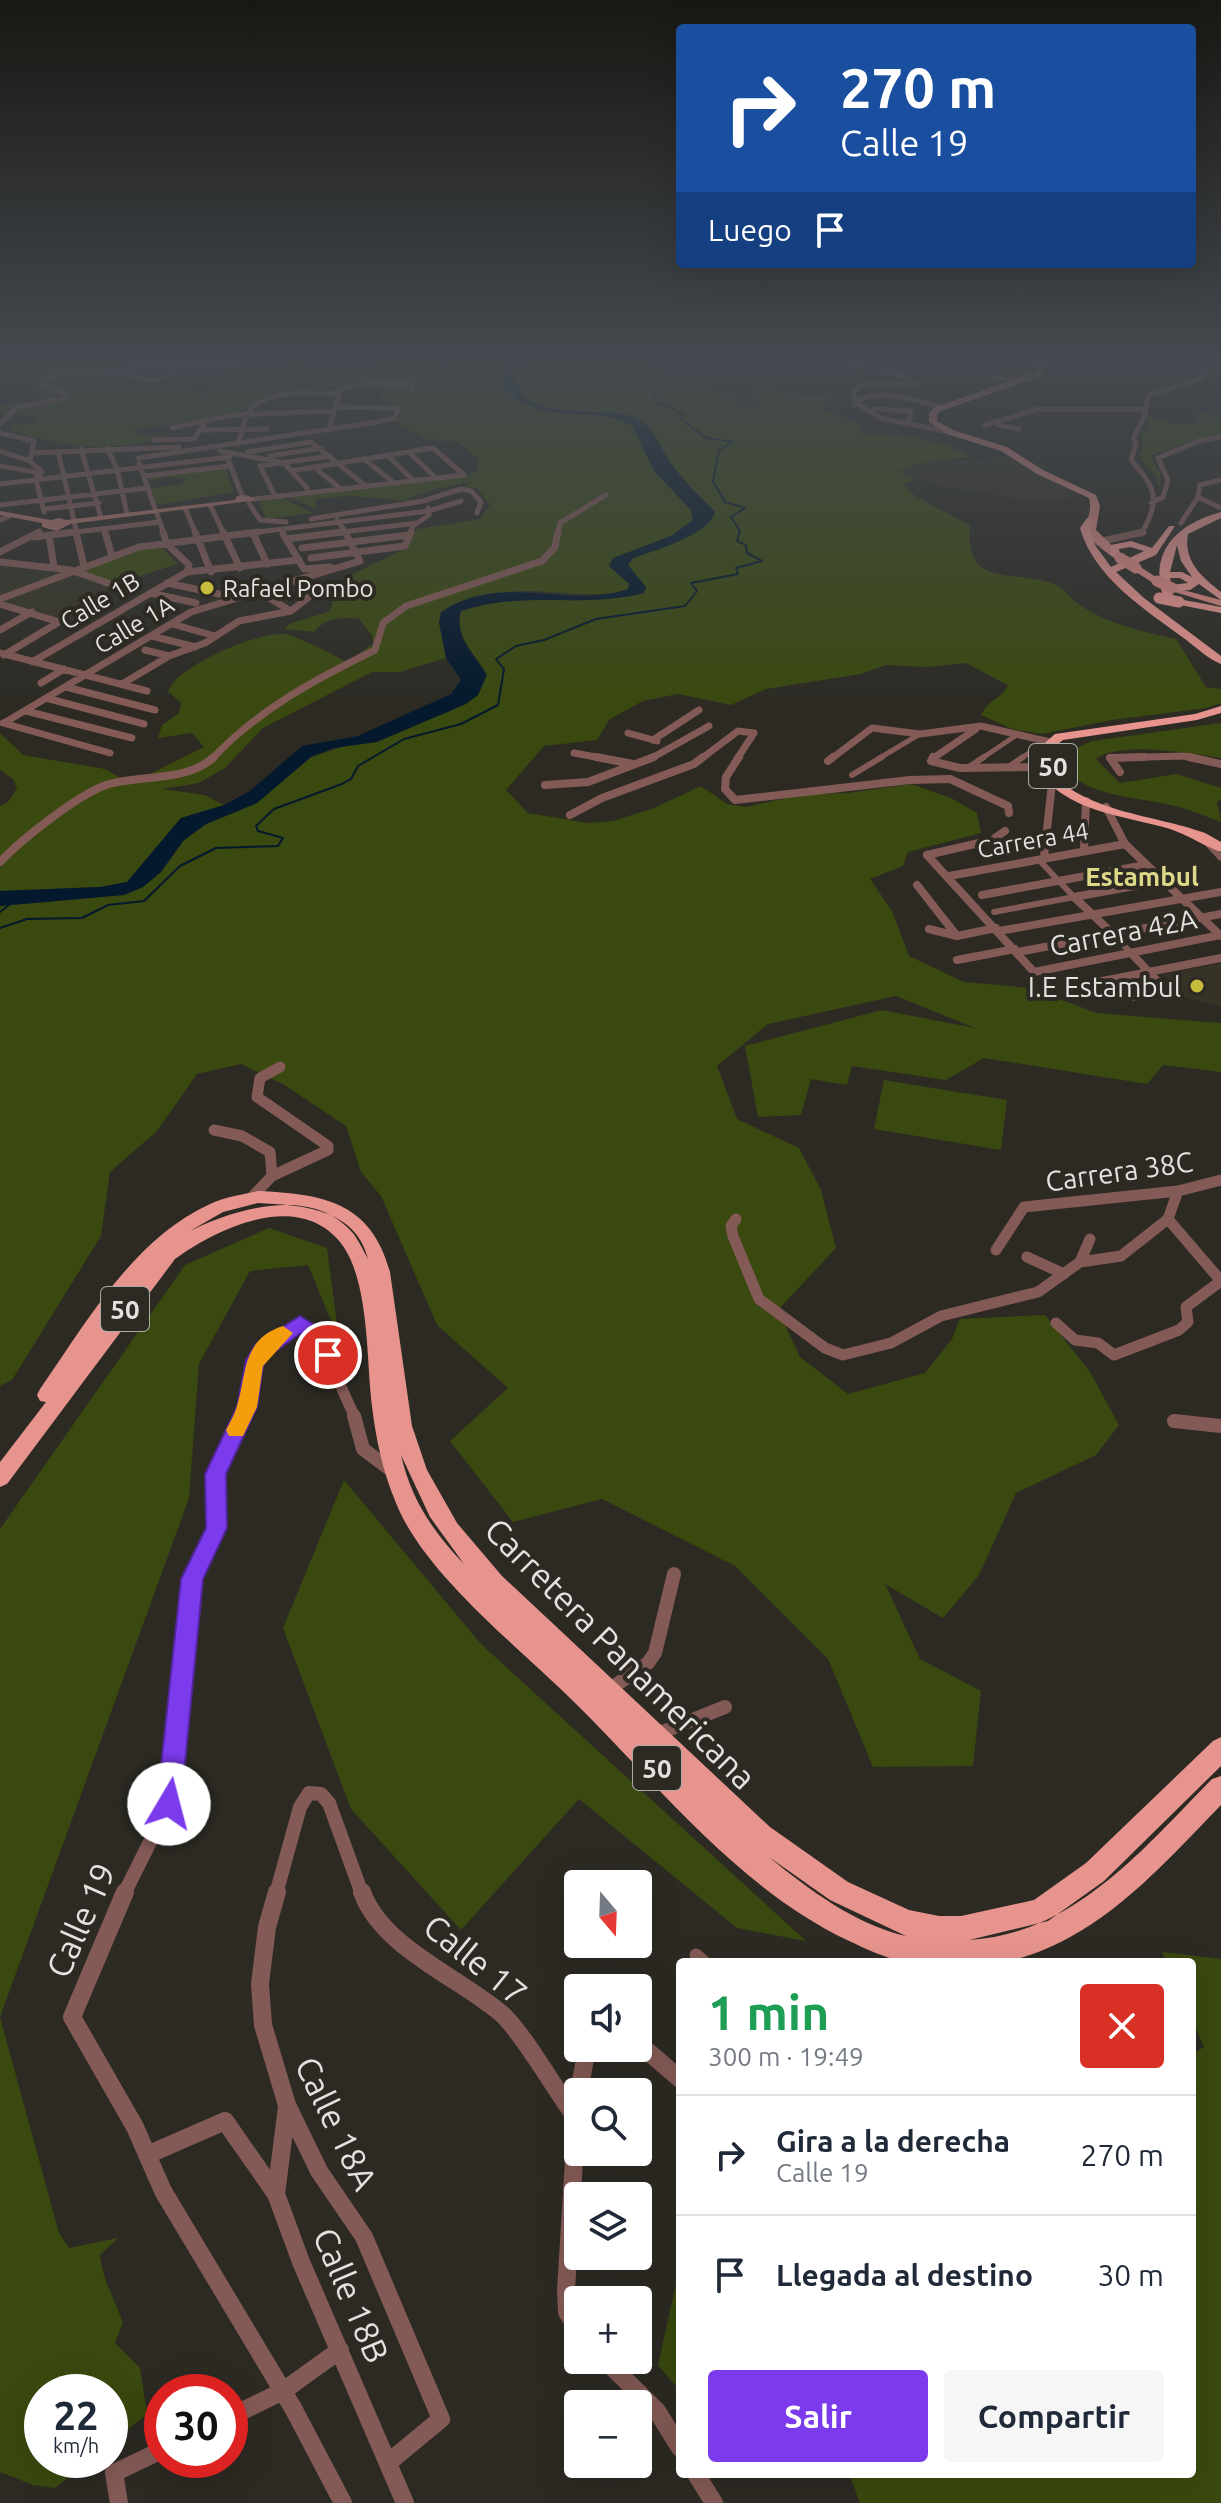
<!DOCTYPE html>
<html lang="es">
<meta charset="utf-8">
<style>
:root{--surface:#fff;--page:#f6f6f7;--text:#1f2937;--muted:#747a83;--line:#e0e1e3;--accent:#7c3aed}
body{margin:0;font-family:Ubuntu,sans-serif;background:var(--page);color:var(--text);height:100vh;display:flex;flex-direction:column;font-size:30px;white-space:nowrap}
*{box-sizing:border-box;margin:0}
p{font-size:26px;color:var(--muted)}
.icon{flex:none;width:44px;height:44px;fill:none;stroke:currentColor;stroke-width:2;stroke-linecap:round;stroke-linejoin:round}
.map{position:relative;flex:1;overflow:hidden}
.panel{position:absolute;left:676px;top:1958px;width:520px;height:520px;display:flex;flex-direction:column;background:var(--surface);border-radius:8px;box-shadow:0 8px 32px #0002}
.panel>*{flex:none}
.guide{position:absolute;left:676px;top:24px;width:520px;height:244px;border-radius:8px;box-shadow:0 8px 32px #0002;background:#1a4fa0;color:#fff;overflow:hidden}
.needle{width:52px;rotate:161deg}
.controls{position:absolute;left:564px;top:1870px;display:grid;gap:16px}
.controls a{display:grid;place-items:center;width:88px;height:88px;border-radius:8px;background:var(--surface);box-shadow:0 8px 32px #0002;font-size:40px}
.speed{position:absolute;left:24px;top:2374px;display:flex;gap:16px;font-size:40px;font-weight:700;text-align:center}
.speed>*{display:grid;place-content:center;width:104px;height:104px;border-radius:50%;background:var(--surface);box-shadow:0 8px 32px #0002;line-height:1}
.speed small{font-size:20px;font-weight:400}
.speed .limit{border:12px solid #d22;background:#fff;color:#111}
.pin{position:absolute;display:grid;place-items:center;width:68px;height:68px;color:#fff;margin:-34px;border:4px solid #fff;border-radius:50%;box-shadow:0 2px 8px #0007}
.me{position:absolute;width:88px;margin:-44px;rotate:8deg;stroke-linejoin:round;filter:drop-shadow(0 0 6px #0008)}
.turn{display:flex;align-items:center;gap:28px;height:168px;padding:0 32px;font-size:36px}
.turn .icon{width:104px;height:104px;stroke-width:2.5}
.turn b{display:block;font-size:56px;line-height:68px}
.then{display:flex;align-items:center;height:76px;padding:0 32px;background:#0003;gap:16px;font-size:30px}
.round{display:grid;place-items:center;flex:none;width:84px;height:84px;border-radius:8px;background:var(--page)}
.overview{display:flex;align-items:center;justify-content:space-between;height:136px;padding:0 32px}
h1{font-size:48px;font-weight:700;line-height:60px;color:#1e9e55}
.cta{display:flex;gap:16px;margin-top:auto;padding:16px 32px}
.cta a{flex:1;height:92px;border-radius:8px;background:var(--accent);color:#fff;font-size:32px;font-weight:700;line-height:92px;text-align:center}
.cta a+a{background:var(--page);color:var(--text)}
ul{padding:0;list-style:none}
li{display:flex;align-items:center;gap:24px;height:120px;padding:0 32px;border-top:2px solid var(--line)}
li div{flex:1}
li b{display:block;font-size:30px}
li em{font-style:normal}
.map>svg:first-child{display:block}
.built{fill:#363326}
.green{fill:#3a490f}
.water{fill:#04192d}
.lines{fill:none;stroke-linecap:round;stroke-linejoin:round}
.stream{stroke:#04192d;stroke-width:2}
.pedestrian-far2{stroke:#845a56;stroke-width:5}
.pedestrian-far1{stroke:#845a56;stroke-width:6}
.pedestrian{stroke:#845a56;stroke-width:13}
.minor-far5{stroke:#845a56;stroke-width:5}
.minor-far4{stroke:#845a56;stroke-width:7}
.minor-far3{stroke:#845a56;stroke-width:8}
.minor-far2{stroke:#845a56;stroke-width:11}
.minor-far1{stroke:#845a56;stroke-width:14}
.minor{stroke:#845a56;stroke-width:18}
.secondary{fill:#b6746e;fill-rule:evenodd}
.primary{fill:#dc8781;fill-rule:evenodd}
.trunk{fill:#e8948e;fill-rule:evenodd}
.primary-bridge{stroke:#dc8781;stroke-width:11}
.trunk-bridge{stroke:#e8948e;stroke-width:11}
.route{fill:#7c3aed;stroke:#51269a;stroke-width:2}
.slow{fill:#f59e0b}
.poi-dot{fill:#c6bc3c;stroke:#2c2a23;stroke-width:3}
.labels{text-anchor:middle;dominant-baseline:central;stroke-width:8;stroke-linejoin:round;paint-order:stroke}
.far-poi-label{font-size:24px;fill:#e3e2de;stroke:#2c2a23;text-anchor:start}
.far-street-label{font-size:24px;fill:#e3e2de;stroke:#2c2a23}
.shield{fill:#2c2a23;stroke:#acaba6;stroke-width:2}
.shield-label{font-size:26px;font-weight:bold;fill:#e3e2de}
.far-neighbourhood-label{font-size:26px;font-weight:bold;fill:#ddd788;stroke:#2c2a23}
.street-label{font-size:28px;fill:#e3e2de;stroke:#2c2a23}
.poi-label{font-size:28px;fill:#e3e2de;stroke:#2c2a23;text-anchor:end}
.near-street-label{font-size:34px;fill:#e3e2de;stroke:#2c2a23}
</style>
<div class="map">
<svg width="1221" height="2503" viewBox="0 0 1221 2503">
<rect width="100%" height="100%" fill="#2c2a23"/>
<path class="built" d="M1008 456 1036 474 1083 493 1063 500 1032 501 935 485 899 472 915 464Z
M0 563 69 571 113 586 62 623 0 606Z
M1221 963V1007L1182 997 1164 974Z"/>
<path class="green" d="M0 358H127L138 367 54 378 127 377V382L207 394 227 374 250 376 255 366 281 363 284 358 310 360 307 368 426 358H437V363L522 358 511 363 506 389 553 413 608 417 632 425 654 471 689 506 693 520 673 535 634 551 622 576 630 584 628 589C598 599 565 592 533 591 499 590 472 599 441 612L439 622 446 658 400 672H372L263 728 225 768 199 783 162 789 205 795 224 805 181 818 127 882 100 887 0 891V806L8 802 17 788 13 779 0 770V733L23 755 105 769 122 779 150 774 204 747 192 733 158 738 162 725 179 713 181 703 168 691C178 665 257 632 284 634 294 634 335 656 347 662L373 644 372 635 358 618C340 618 326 617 314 632L285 629 289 624 330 611 335 593 353 574 404 549 417 529 480 519 490 505 477 488 465 487 473 481 432 490 407 499 409 501 350 496 316 499 315 509 287 496 464 476 477 472 478 458 458 442 425 439 393 420 400 417 399 407 381 400 382 387 411 391 417 386 415 381 323 388 258 401 240 411 194 423 134 428 140 435H172C115 453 66 449 11 430L10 426 38 423 39 418 0 412V405L45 400 37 390 40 382H0Z
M533 358H663L654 369 665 378 735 397 738 409 763 408 747 391C776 384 808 406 835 392L821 407C834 416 849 417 860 426L859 433C895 434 940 437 971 457L913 464 898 472 917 480 903 483 915 496 970 525C964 593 1019 567 1058 586 1065 590 1070 598 1077 603 1106 624 1141 631 1176 639L1206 687 1221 689V703L1207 708 1112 720 1042 734 1012 729 981 715C988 700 1003 698 1008 685L966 663 927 667 886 665 861 674 766 689 731 705 678 694 643 701 610 719 597 740 544 746 506 790 528 813 588 823 613 821 654 808 701 786 727 804 746 807 804 794 848 793 911 784 951 798 977 813 981 833 908 852 903 866 870 879 892 911 909 956 964 982 1031 988 1096 1013 1221 1023V1072L1163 1065 1147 1084 984 1058 946 1080 852 1066 847 1085 811 1079 801 1115 758 1117 745 1046 882 1010 975 1028 896 996 768 1024 717 1066 737 1119 799 1148 821 1190 836 1248 778 1310 800 1357 848 1394 925 1373 952 1339 960 1319 1045 1315 1090 1372 1119 1425 1096 1455 1016 1493 979 1575 943 1618 885 1584 920 1659 981 1691 973 1766 873 1767 828 1659 735 1566 602 1499 513 1522 450 1441 508 1388 437 1325 381 1196 361 1172 346 1126 283 1084 241 1064 197 1074 157 1131 110 1172 101 1236 12 1380 0 1386V906L123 895 143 887 161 872 183 841 206 824 257 803 311 757 449 712 487 675C475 654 454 637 461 611 524 590 582 609 644 593L646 587 628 565 633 558 691 535 715 512C701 497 685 483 673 466 661 450 655 427 635 418 601 402 516 429 515 371Z
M1194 411 1221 416V434L1190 441 1151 456 1160 473 1161 491 1156 477 1139 456 1143 447 1141 433 1147 426 1148 416 1174 423 1191 424 1200 420Z
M225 467 234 492 162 504H157L150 488 181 484 186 478 167 477 149 481 147 476Z
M283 498 313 513 267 519 259 504 263 499Z
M139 548H163L178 564 114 584 80 570Z
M1221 723V758C1192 753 1119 741 1096 759L1120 783 1176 774 1221 788V800L1217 802 1221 822C1207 817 1193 811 1179 807 1149 798 1073 797 1065 762L1074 749 1092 741Z
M884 1080 1007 1100 1001 1150 874 1129Z
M269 1228 327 1248 339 1339 308 1265 250 1271 199 1364 189 1498 0 2017 59 2233 69 2248 118 2238 100 2255C103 2281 114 2298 123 2323L115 2343 140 2368 147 2414 110 2444V2392H42V2460H90L55 2488 33 2485 0 2472V1529L185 1265Z
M344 1480 481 1644 806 1941 737 1928 579 1799 461 1930 351 1809 283 1628Z
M1162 1952 1221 1959V2503H860L849 2474H1192V2054L1204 2047 1192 2019V1962H1167Z
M680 2266V2391L658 2365Z"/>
<path class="water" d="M522 358H533L515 371C516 429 603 402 636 418 655 427 661 451 673 466 685 483 701 497 715 512 710 534 654 551 633 558L628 565 646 587 644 593C582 609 524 590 461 611 453 637 475 654 487 675L478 695 466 704 377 742 334 748 311 757 257 803 206 824 183 841 161 872 143 887 124 895 0 906V891L100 887 127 882 181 818 224 805 250 791 302 746 358 736 451 694 461 680 446 658 439 622 441 612C501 571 568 610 628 589L629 584 609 566 613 558 673 535 693 520 692 511 654 471 632 425C591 402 532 429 502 383 502 368 511 366 522 358Z"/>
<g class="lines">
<path class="stream" d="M0 912 10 904
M0 928 27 919 82 918 108 905 144 901 180 866 216 848 278 846 283 838 258 831 256 826 274 809 342 784 351 779 358 766 404 739 461 724 498 705 504 669 496 659 516 646 544 640 596 619 685 606 697 591 691 583 738 574 736 568 762 561 747 553 746 545 737 541 740 531 731 517 745 508 725 502 713 481 719 450 733 442 706 438 681 419 683 414 652 400 662 384 651 368 662 358"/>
<path class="pedestrian-far2" d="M878 759 920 734
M981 759 1018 734
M1020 759 1047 741"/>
<path class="pedestrian-far1" d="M1010 766 1023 757
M969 767 984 757
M852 775 882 757
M1205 841 1221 858
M1038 859 1074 897
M994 912 1074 897
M1113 934 1131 953"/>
<path class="pedestrian" d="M696 1955 704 1962"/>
<path class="minor-far5" d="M808 358 895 373 917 384 861 385 854 391 855 405
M832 363 867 361
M140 366 241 365
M125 374 155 381 173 373
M993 378 1034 376
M329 394C353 383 384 382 411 382L412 388 381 384
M943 407C915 401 882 387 855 402L880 418 950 432
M874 409 911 411 909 421
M0 424 16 408 66 398V394L42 385 53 376 137 369 140 366 129 358
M985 425 1038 409H1146
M998 425 1019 429
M172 428 233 415 332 411
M200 430 267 429
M0 433 34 441 30 461 42 472 36 479 44 512
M154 440 194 439 204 424
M238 444C242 434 243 422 248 413 263 388 315 392 339 395L329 429
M107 448 117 469 127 514
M81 449 101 518
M0 451 30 461
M58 451 77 534
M220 451 284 463 307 488
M248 452 311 442 367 487
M409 452 436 478
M32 453 179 447
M270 456 321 448
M388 456 413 480
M138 458 377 422 395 418 398 408 337 407
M364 459 394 483
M229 462 243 498
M139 463 164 534
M0 466 35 472 40 477
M314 467 341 489
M291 471 433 448 464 475
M144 476 230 466
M0 484 230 457
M275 496 260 466 330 456
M1198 497 1221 508
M254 499 464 475
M249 503 260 520 286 522
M1151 503 1163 497 1168 480 1158 458 1199 441 1221 437
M0 505 148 488
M210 505 224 534
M185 508 196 534
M44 509 99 503
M311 519 423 501 461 489 471 491 481 502 477 513
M0 520 11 515
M337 520 347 534
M1181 523 1198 497 1200 485 1221 480
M104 529 106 534
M35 534 39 532
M59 534 160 522
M242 534 429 511 461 501
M326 534 417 523
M410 534 413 526 429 515 428 508
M558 534 560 523 606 495
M1141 534C1162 499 1155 487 1131 460L1136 445 1134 437 1145 415 1148 396 1200 379 1210 369 1209 358"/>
<path class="minor-far4" d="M76 532 84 566
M105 532 112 556
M163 532 167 544 189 565 187 572
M195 532 211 572
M223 532 240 568
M253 533 267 564
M283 534 304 569 330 567
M49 535 54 567
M35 537 75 532
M286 539 342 532
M1098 542 1143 532
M302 548 409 535
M0 552 39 532
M311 558 405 546 411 532
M0 562 71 570 116 586
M167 583 219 594
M150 593 196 603
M261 593 291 611
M0 599 139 547 258 532
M0 604 59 622
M172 624 215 636
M0 630 32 612
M152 636 195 647
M145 650 169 656
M0 653 147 691
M4 655 59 622
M32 662 187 572 299 560
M41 683 64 669
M122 684 169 656 205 643 239 621 291 611 310 596 331 588
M66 687 155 710
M46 698 144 724
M26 711 132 738
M3 723 110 753
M4 723 191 612 360 561 345 532
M628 733 657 741
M653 740 699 710
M574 753 607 759
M1110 758 1184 756 1198 759
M212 759C259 709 314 680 375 650L383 623 406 606 542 561 555 547 558 532
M650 759 709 726
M701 759 738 731 754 733 737 759
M831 759 872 728 920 734 981 726 1050 742
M932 759 976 729"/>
<path class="minor-far3" d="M596 757 633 764
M739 757 726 777 725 789 735 800 910 780 950 779 1008 806 1009 813
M933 757 931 761 960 768 1040 767
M1189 757 1221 764
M1110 758 1144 757
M1110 758 1120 772
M828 761 833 757
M545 785 588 782 654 757
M1106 807 1125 844 1221 936
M570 815 602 798 694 764 703 757
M1084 850 1086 801
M927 855 1034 972 1221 935
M927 855 992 840 1005 831
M1044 857 1052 783
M0 862C22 839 76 796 106 785 140 774 186 783 214 757
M949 876 1125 844
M917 885 957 936
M982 895 1145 865
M1074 897 1162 881
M1074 897 1113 934
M929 929 957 936 996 928
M999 931 1221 892
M1018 952 1221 914
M1131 953 1166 990
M957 960 1015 949
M1082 985 1221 958
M1132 997 1166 990"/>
<path class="minor-far2" d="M214 1130 242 1136 270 1152 272 1176 251 1198
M272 1176 328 1150V1146L257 1097 260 1078 280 1067
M736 1219 731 1226 733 1236 759 1299 825 1348 843 1355 891 1343 941 1316 1038 1292 1080 1262 1121 1256 1168 1219 1178 1191
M1168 1219 1221 1281
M996 1250 1024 1207 1178 1191 1221 1180
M1027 1257 1064 1274
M1080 1262 1090 1239
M1056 1323 1075 1340 1098 1343 1114 1355 1179 1330 1188 1322 1186 1307 1221 1281
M242 1418C250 1402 248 1385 253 1367 259 1347 284 1335 300 1324 332 1346 337 1386 356 1418"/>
<path class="minor-far1" d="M354 1416 363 1449 391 1470
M1174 1421 1221 1426
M607 1691 648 1663 655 1653 674 1574
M655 1735 725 1707
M124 1894 169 1804 192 1579 216 1528 215 1474 243 1416
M276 1894 300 1807 309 1793 321 1794 329 1803 362 1894"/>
<path class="minor" d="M125 1892 72 2017 135 2127 163 2191 293 2408 343 2503
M277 1892 267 1927 260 1984 263 2025 287 2105 319 2171 364 2237 441 2419 389 2462
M362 1892C382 1948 461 1978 503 2015 524 2035 555 2089 574 2115
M638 2043 680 2079
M579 2092 587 2048
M578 2095 566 2290 567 2312 578 2329
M147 2155 225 2121 276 2194 301 2262 405 2503
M276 2194 287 2107
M605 2360 657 2411 680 2448
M230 2417 283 2391 340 2350
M696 2474 714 2503
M119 2503 114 2473 162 2450"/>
<path class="secondary" d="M246 495 258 500 70 524 57 531 42 527V523L0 515V511L51 520 59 518 66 520 235 500 237 496Z"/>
<path class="primary" d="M1029 358H1037L1045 367 1039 377 941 411 937 414V421L953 430 1007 447 1043 470 1096 495 1100 506 1096 530 1123 556V560H1117C1106 552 1086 540 1087 525 1088 514 1092 510 1089 498L1037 474 1001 451 947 434 929 422V413L935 407 1033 373 1037 367Z
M1133 566H1139L1162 581 1153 583 1133 570Z
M1168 586 1221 600V606L1168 590Z"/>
<path class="trunk" d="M1221 512V518L1188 534C1183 560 1201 577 1221 592V600L1199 584 1190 590 1172 591 1174 600 1165 602C1147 554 1174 525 1221 512ZM1177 545 1181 561 1192 577 1182 572H1170ZM1170 578H1180L1188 583 1171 585Z
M1087 518 1095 520 1090 528 1095 545 1111 567 1144 551 1130 547 1119 549 1120 554 1115 557 1110 554 1111 545 1131 541 1152 548 1169 526H1175L1156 555 1116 572 1144 598 1221 656V664C1208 659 1197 648 1185 639 1146 610 1094 578 1080 528Z
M1179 599 1221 607V613L1175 604V600Z
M1221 706V713L1197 720 1063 740 1051 749 1046 767C1083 813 1153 814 1205 833L1221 842V852C1204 846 1188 835 1170 829 1119 814 1068 813 1034 767L1039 748 1055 734 1195 714Z
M258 1191C322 1194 371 1201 390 1272L412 1426 427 1470 457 1523 502 1576 770 1827 848 1882 909 1910 939 1916H961L1034 1900 1086 1863 1213 1741 1221 1737V1766L1104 1881 1048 1921 969 1940C1074 1934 1143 1849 1212 1779L1221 1776V1805C1158 1870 1097 1941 1006 1962 973 1962 938 1966 905 1962 887 1959 864 1948 847 1940 736 1887 656 1782 570 1698 515 1644 424 1573 396 1503 383 1472 376 1440 372 1406 366 1360 370 1279 340 1242 297 1190 218 1228 175 1259L7 1484 0 1487V1462L46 1402 40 1401 37 1395 40 1389C87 1322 132 1240 210 1204 224 1197 242 1195 258 1191ZM258 1203C300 1205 356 1208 368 1259 363 1250 358 1239 352 1232 311 1186 237 1208 190 1231L223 1212ZM401 1455 430 1517 464 1564C433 1532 411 1499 401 1455ZM769 1857 830 1900 906 1936C856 1925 808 1889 769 1857Z"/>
<path class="primary-bridge" d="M1120 558 1136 568
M1157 581 1172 588"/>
<path class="trunk-bridge" d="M1159 598 1179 602"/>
</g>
<linearGradient id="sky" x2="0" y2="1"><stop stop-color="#181713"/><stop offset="0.51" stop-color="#454a50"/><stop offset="1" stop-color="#454a50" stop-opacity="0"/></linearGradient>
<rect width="1221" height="708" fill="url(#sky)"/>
<path class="route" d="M300 1316 323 1330 338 1355 335 1360H321L310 1341 300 1334 270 1355 263 1366 257 1407 226 1474 227 1528 203 1579 181 1804 178 1813 169 1816 160 1813 157 1804 181 1579 206 1528 205 1474 237 1407 246 1360 256 1344Z"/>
<path class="slow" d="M283 1326 293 1333 263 1366 257 1407 243 1436H229L226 1430C230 1422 235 1414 237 1406 247 1373 242 1339 283 1326Z"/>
<g class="poi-dot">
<circle cx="207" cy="588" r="8"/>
<circle cx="1197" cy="986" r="8"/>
</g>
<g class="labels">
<g class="far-poi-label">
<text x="223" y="588">Rafael Pombo</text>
</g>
<g class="far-street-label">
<text transform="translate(100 601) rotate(-31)">Calle 1B</text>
<text transform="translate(134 625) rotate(-31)">Calle 1A</text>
<text transform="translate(1033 840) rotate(-10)">Carrera 44</text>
</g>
<g class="shield">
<rect x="1029" y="744" width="48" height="44" rx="6"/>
<rect x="101" y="1287" width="48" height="44" rx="6"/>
<rect x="633" y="1746" width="48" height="44" rx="6"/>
</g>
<g class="shield-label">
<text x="1053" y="766">50</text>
<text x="125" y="1309">50</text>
<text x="657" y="1768">50</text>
</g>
<g class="far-neighbourhood-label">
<text x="1142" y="876">Estambul</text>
</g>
<g class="street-label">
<text transform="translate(1123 932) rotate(-11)">Carrera 42A</text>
<text transform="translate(1119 1171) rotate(-8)">Carrera 38C</text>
</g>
<g class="poi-label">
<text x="1181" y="986">I.E Estambul</text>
</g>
<g class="near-street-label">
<text transform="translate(621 1653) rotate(45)">Carretera Panamericana</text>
<text transform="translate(80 1920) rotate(-66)">Calle 19</text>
<text transform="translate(476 1959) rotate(39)">Calle 17</text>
<text transform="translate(337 2123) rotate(64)">Calle 18A</text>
<text transform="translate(352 2295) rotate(67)">Calle 18B</text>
</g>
</g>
</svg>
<div class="controls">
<a><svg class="needle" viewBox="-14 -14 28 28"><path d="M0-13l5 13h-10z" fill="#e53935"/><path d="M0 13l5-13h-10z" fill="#747a83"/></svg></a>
<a><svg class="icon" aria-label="sound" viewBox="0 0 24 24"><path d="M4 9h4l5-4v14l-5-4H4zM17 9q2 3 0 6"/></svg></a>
<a><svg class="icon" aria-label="search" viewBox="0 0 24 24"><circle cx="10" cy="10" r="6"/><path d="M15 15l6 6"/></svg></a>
<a><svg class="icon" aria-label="layers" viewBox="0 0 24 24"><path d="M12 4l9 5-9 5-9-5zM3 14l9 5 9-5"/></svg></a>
<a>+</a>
<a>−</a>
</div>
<div class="speed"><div>22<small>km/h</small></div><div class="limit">30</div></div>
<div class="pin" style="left:328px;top:1355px;background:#d93025"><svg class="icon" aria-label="arrive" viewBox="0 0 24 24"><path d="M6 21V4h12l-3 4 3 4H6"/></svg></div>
<svg class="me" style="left:169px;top:1804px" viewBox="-20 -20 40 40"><circle r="19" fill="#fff"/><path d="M0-13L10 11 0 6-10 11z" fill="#7c3aed"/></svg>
<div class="guide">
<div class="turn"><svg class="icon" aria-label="right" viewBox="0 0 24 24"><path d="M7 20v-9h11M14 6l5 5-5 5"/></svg><div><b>270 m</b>Calle 19</div></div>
<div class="then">Luego<svg class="icon" aria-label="arrive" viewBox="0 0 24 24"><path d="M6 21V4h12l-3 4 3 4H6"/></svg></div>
</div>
<section class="panel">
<div class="overview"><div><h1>1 min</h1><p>300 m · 19:49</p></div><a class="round" style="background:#d93025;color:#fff"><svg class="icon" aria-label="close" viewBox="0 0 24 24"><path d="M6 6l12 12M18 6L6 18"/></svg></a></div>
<ul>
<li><svg class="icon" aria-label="right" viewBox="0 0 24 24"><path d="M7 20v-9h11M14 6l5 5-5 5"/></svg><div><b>Gira a la derecha</b><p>Calle 19</p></div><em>270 m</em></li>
<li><svg class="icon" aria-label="arrive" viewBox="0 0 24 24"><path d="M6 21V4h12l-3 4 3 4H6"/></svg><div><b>Llegada al destino</b></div><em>30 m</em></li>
</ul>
<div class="cta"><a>Salir</a><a>Compartir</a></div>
</section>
</div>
